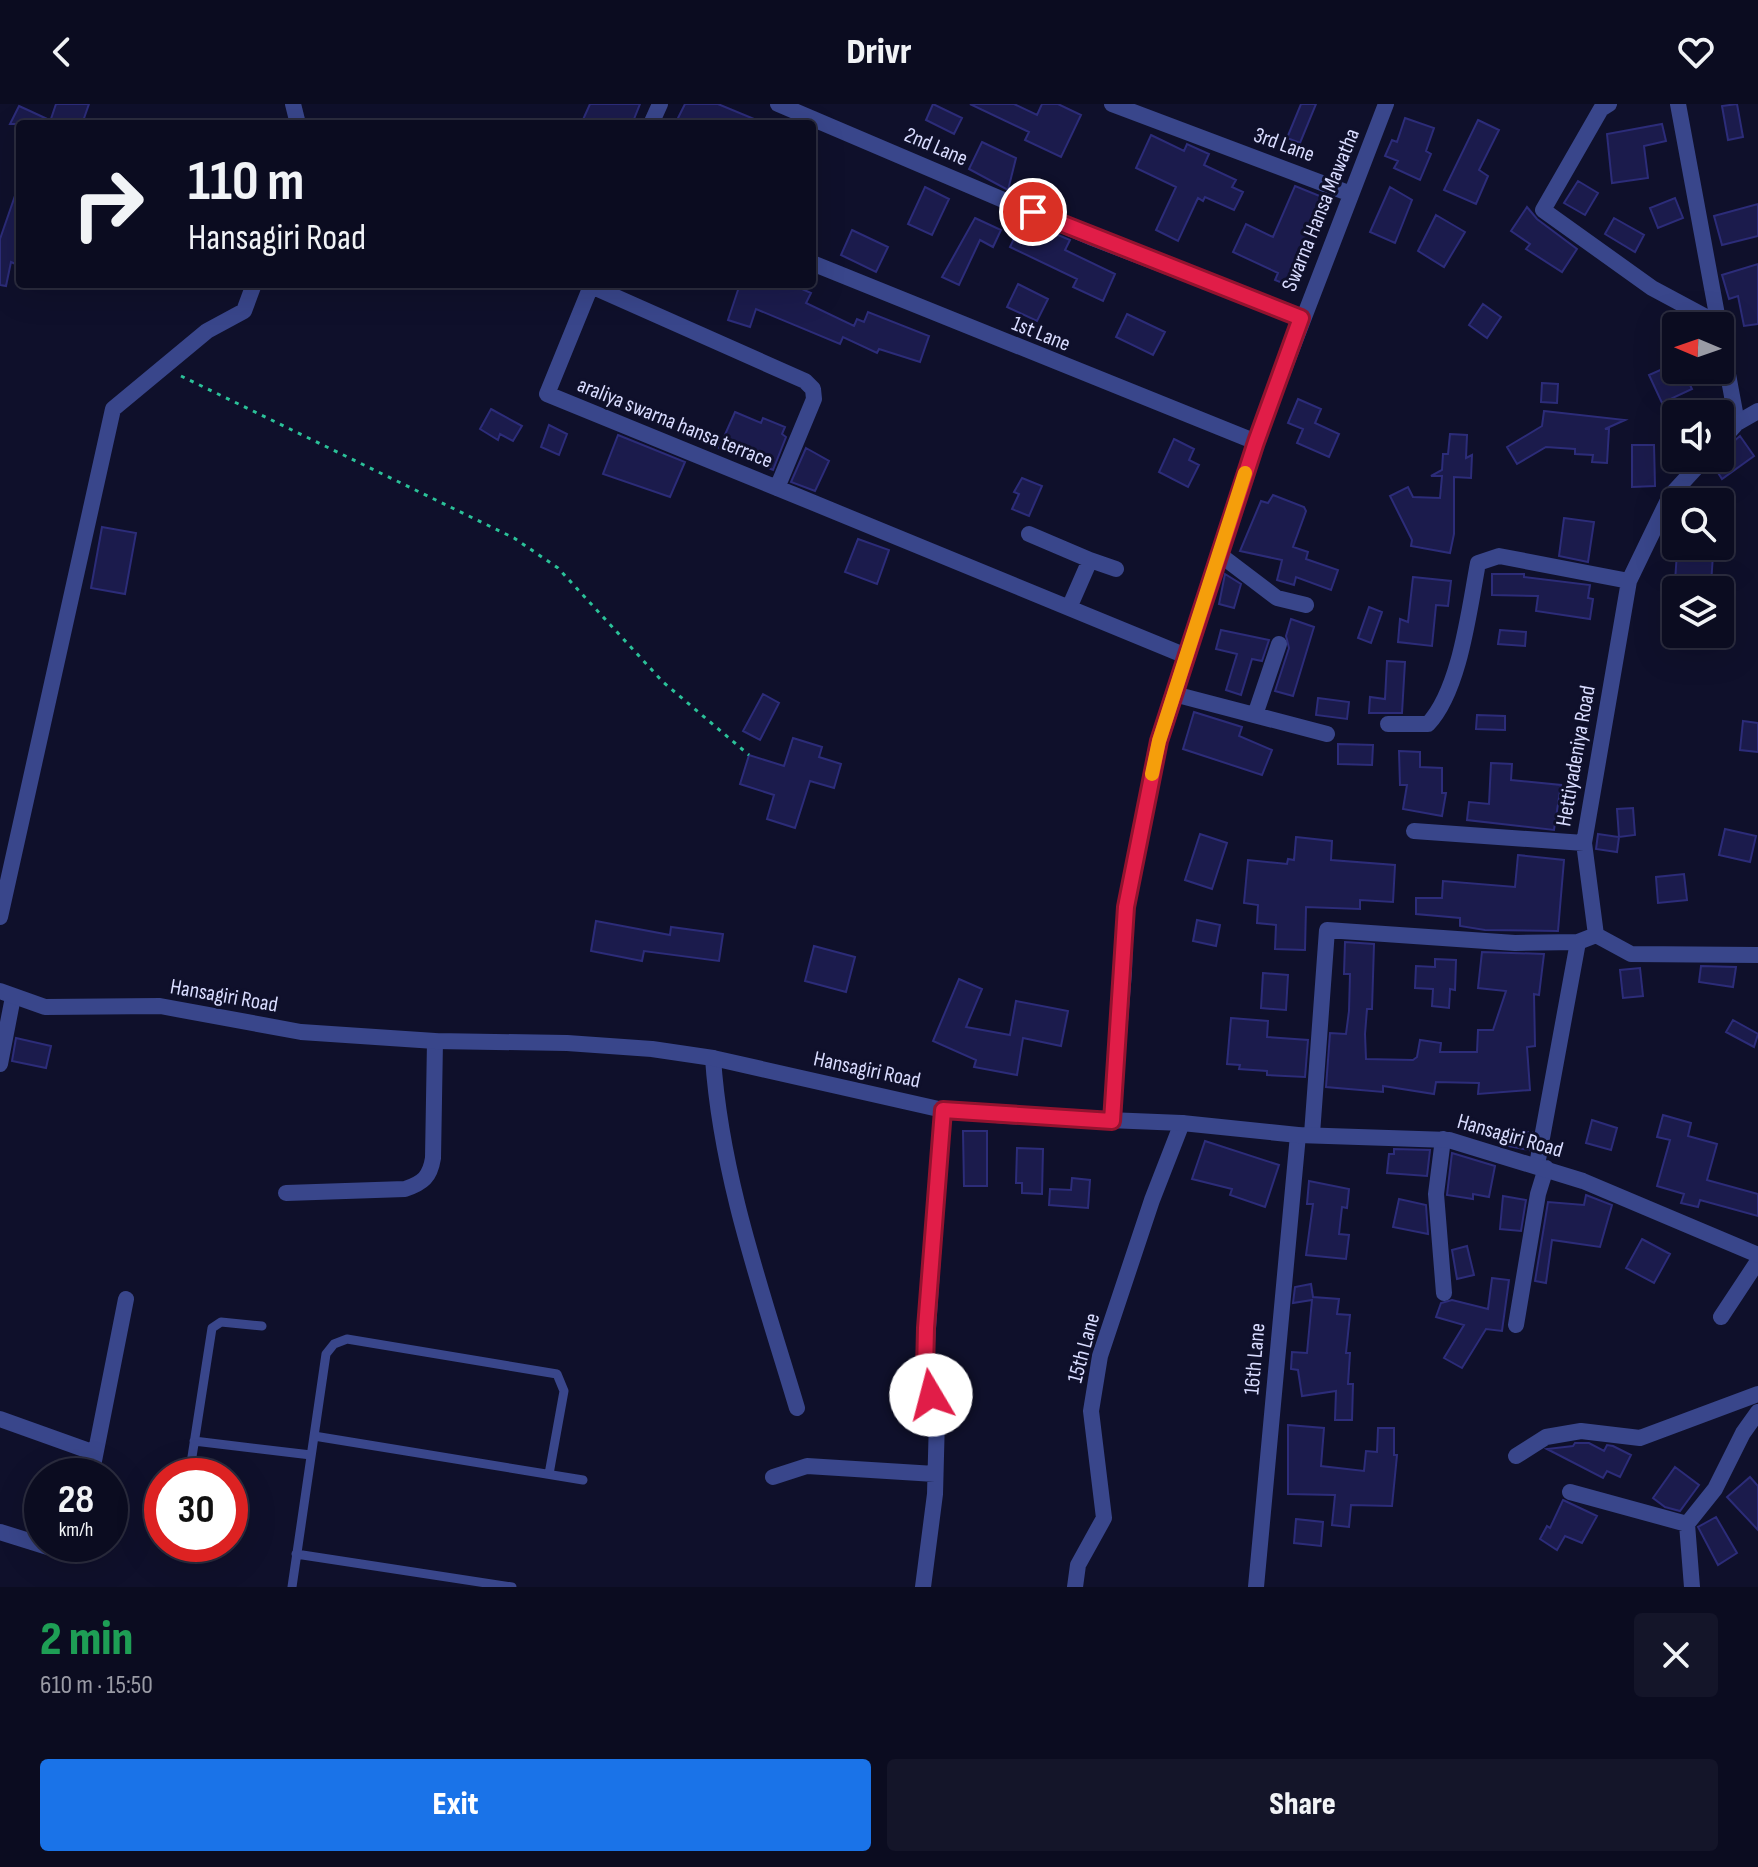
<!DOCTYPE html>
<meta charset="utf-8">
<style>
:root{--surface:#0b0c20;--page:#141529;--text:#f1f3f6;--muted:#9a9ba5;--line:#2b2c3e;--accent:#1a73e8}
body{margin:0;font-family:"Sofia Sans Condensed",sans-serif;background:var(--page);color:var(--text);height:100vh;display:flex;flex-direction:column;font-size:30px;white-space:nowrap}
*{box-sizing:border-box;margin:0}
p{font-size:26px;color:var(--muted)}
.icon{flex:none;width:44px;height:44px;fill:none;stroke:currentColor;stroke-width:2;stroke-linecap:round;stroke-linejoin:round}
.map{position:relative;height:1483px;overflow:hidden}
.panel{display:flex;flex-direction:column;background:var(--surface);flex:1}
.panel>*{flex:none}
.top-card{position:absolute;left:16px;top:16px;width:800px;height:168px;border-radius:8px;box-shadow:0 8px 32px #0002,0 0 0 2px var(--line);background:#0b0c20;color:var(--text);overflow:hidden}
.needle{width:52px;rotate:272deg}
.controls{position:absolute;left:1662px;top:208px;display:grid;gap:16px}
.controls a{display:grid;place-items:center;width:72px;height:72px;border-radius:8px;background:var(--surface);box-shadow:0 8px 32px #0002,0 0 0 2px var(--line);font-size:40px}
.speed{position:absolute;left:24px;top:1354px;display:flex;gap:16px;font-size:40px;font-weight:700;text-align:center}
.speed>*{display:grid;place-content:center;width:104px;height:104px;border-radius:50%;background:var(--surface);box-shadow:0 8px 32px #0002,0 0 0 2px var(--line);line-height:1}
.speed small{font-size:20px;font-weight:400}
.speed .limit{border:12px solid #d22;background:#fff;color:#111}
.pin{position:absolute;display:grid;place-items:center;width:68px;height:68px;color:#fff;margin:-34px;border:4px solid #fff;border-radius:50%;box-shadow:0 2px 8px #0007}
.me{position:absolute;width:88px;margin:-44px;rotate:352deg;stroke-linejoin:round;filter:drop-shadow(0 0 6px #0008)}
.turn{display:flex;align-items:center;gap:28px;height:168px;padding:0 40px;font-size:36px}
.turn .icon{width:104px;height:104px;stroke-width:2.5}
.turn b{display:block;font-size:56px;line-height:68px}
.round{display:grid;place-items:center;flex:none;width:84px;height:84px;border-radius:8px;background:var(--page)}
.summary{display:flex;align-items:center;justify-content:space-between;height:136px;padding:0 40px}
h1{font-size:48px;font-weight:800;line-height:60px;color:#1e9e55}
.primary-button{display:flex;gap:16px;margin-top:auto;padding:16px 40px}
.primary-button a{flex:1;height:92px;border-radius:8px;background:var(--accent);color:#fff;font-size:32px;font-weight:800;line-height:92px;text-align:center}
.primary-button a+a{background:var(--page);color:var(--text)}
header{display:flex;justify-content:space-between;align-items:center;height:104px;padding:0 40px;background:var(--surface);font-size:36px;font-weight:800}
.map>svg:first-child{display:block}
.building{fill:#1b1b4c;stroke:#2c2c79;stroke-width:2}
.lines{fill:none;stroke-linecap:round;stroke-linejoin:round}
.path{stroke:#2bc199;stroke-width:3;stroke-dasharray:4 6;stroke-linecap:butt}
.service{stroke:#39468b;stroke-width:9}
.minor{stroke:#39468b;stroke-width:16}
.tertiary{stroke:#39468b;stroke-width:16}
.route-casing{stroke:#92132f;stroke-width:20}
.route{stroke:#e11d48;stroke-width:14}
.slow{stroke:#f59e0b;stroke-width:14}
.labels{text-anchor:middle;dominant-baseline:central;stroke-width:6;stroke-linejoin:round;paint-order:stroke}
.street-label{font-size:22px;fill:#d9dcff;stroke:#0f102b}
</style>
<header><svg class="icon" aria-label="back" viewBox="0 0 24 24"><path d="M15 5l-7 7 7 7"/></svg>Drivr<svg class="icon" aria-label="heart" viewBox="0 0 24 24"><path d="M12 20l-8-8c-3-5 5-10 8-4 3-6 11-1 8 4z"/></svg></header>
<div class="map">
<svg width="1758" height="1483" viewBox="0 0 1758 1483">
<rect width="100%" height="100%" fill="#0f102b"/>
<path class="building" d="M56 0H89L82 20 51 15Z
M590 0H640L632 20H581Z
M685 0H718L766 20H675Z
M933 0 962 14 954 30 926 16Z
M970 0H1014L1037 11 1042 0H1058L1081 11 1061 53 1025 36 1029 28Z
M1301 0H1316L1300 39 1287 34Z
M1737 0 1743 33 1728 36 1722 2Z
M19 2 30 7 58 20H10Z
M1405 14 1434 24 1426 47 1431 50 1420 76 1394 64 1398 57 1385 52 1392 36 1397 38Z
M1478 16 1499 26 1479 66 1488 72 1476 100 1444 86Z
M1662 20 1666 37 1644 42 1648 74 1612 79 1607 30Z
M1151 31 1184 47 1187 40 1209 50 1204 61 1236 76 1232 83 1243 88 1234 106 1205 93 1203 97 1198 94 1178 137 1156 126 1176 83 1136 64Z
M982 38 1016 54 1008 86 969 65Z
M1578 77 1598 89 1585 111 1564 99Z
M1295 82 1332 97 1292 183 1275 176 1278 169 1233 148 1246 120 1273 133Z
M18 83 20 162 11 158 6 182 0 181V135Z
M925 83 949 95 932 131 908 120Z
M1390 83 1412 96 1395 139 1370 128Z
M1675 94 1683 114 1658 124 1650 104Z
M1758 100V132L1722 141 1714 112Z
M1527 103 1537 115 1577 145 1562 168 1526 145 1530 140 1511 127Z
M1436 111 1465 128 1444 163 1418 147Z
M975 114 1001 126 993 143 980 136 959 181 942 173Z
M1614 114 1644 131 1635 148 1605 130Z
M1023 116 1070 136 1065 146 1115 170 1103 197 1073 183 1077 175 1010 143Z
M852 126 888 143 876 168 841 151Z
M1758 160V220L1744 222 1738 192 1729 195 1722 171Z
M740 180H791L811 189 806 199 854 222 857 215 864 218 868 208 929 232 920 258 879 245 877 249 843 233 840 240 756 205 750 223 728 216Z
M1018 180 1048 195 1037 217 1007 203Z
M1483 200 1501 213 1487 234 1469 221Z
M1127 210 1165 228 1153 251 1116 233Z
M1676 259V266H1683L1692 285 1662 299 1649 271Z
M1542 279 1558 280 1557 299 1541 298Z
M1298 295 1321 305 1315 319 1339 330 1329 353 1297 339 1303 325 1288 319Z
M491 305 522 322 513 337 500 330 498 336 480 325Z
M1544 307 1625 316 1605 325H1609L1607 359 1592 358 1593 351 1575 350V345L1546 343 1517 360 1507 343 1542 322Z
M735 308 761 319 763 314 785 323 782 330 786 333 773 366 719 344Z
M549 321 567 330 559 351 541 343Z
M1663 324H1676V351H1663Z
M1450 330 1467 331 1466 354 1472 351 1471 374 1454 373V430L1450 449 1411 442 1412 436 1390 392 1408 383 1413 393 1440 394 1442 372H1431L1442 366 1443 350H1448Z
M618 331 685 358 670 393 603 370Z
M1740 332 1754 352 1722 375 1713 361 1716 354H1720V349Z
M1174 335 1194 345 1189 356 1199 361 1188 383 1159 368Z
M1632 341H1654L1655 382 1632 383Z
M806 344 829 357 815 387 791 378Z
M1022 374 1042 382 1029 412 1012 405 1019 390 1014 388Z
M1273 391 1304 403 1306 407 1293 443 1308 448 1306 455 1338 466 1331 486 1296 473 1294 481 1277 476 1282 456 1240 447 1261 397 1268 399Z
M1564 414 1594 418 1588 458 1559 452Z
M102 423 136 429 125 490 91 484Z
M858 435 889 446 877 480 845 468Z
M1677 448 1713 451 1711 480 1675 478Z
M1225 470 1241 480 1234 504 1219 500Z
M1492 470H1524V473L1590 481 1588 494 1593 495 1590 515 1536 507 1538 492 1492 491Z
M1413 473 1451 477 1448 502 1436 501 1432 542 1398 538 1400 515 1408 518Z
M1369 503 1382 508 1371 539 1358 534Z
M1291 515 1314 523 1293 592 1275 587 1289 544 1286 532Z
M1221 526 1269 536 1262 557 1252 555 1241 591 1226 586 1237 550 1216 545Z
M1500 526 1526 528 1525 542 1498 540Z
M1387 557 1405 558 1402 609H1369L1370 593 1385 595Z
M763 590 779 599 760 636 743 627Z
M1318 594 1349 598 1347 615 1316 611Z
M1194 608 1242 623 1239 632 1272 646 1262 671 1183 645Z
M1477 611 1505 612V626L1476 625Z
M1743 617 1758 619V648L1740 646Z
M793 634 822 643 819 653 841 660 834 684 810 677 795 724 767 715 774 691 740 680 749 651 784 662Z
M1338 640 1373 641 1372 661 1338 660Z
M1399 647 1420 648V663L1442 664V689H1446L1442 712 1403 705 1407 681H1400Z
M1491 659 1512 660 1511 676 1561 681 1554 726 1467 716 1469 698 1489 700Z
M1633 704 1635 731 1619 733 1617 705Z
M1725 725 1756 732 1750 758 1719 751Z
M1200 730 1227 739 1212 785 1185 776Z
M1598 730 1619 733 1617 748 1596 745Z
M1296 733 1332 737 1331 756 1395 761 1393 798 1360 796V805L1306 803 1305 846 1275 845 1276 821 1257 819 1258 801 1244 799 1248 756 1287 760 1288 755 1294 756Z
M1518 751 1564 756 1558 827 1485 826 1460 822V814L1416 810V794H1442L1443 777 1515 783Z
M1684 770 1687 796 1658 799 1656 773Z
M1197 816 1220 821 1216 842 1193 837Z
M596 817 670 831 671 823 723 830 719 857 644 847 642 857 591 847Z
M1345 838 1374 840 1372 905H1367L1365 930 1366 955 1413 956 1417 953 1420 936 1441 939 1440 948H1477L1478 926H1493L1506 887 1478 884 1482 848 1544 850 1539 891 1534 890 1535 942 1527 943 1530 986 1478 990 1479 979 1436 978 1434 990 1383 982V988L1326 983 1330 929 1346 930 1349 907 1350 870H1344Z
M814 842 855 853 846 888 805 877Z
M1435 855 1456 856 1455 886 1450 885 1449 904 1432 902 1433 885 1415 884 1416 862 1435 863Z
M1701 862 1736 863 1733 883 1699 878Z
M1640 864 1643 892 1623 894 1620 866Z
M1263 869 1288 871 1286 906 1261 904Z
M959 875 982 885 966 923 1010 931 1016 897 1068 907 1061 942 1023 934 1017 971 974 963 976 956 933 937Z
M1231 914 1268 917 1267 933 1308 936 1305 973 1267 971V967L1239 965 1240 961 1227 960Z
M1733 916 1758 930 1754 943 1726 928Z
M16 934 51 942 46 964 12 957Z
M1663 1011 1691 1019 1688 1032 1717 1040 1707 1076 1758 1090V1112L1700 1096 1698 1103 1681 1099 1684 1090 1657 1082 1670 1036 1657 1033Z
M1592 1016 1617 1024 1611 1046 1586 1039Z
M963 1027H987V1082H964Z
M1504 1028H1532L1529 1046 1503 1041Z
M1205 1037 1279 1061 1265 1103 1230 1091 1232 1085 1192 1075Z
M1017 1044 1043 1045 1042 1090 1022 1089V1079H1016Z
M1394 1045 1430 1046 1427 1072 1387 1069 1389 1050H1394Z
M1452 1049 1495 1062 1489 1093 1473 1090V1095L1447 1091Z
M1072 1074 1090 1076 1088 1104 1049 1101 1050 1085 1071 1086Z
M1309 1077 1349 1085 1347 1104 1342 1103 1339 1130 1349 1131 1346 1155 1306 1151 1313 1100H1307Z
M1586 1091 1612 1101 1600 1143 1552 1136 1546 1179 1535 1177 1548 1098 1584 1101Z
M1503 1092 1526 1096 1521 1127 1500 1125Z
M1399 1095 1426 1101 1428 1130 1393 1123Z
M1642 1135 1670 1150 1654 1179 1626 1164Z
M1467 1142 1474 1171 1457 1175 1452 1146Z
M1492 1174 1509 1176 1502 1227 1486 1225 1462 1264 1444 1254 1464 1221 1436 1213 1441 1199 1452 1196 1488 1205Z
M1311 1180 1313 1193 1339 1195 1337 1210 1350 1211 1346 1249H1350L1348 1280H1353L1352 1316H1335L1336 1287 1302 1292 1298 1266 1291 1265 1292 1248 1307 1249 1312 1196 1293 1199 1295 1183Z
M1288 1321 1324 1324 1321 1362 1364 1367 1366 1347 1377 1348 1378 1324H1394V1351H1397L1392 1402 1351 1401 1349 1423 1332 1421 1335 1391 1288 1390Z
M1575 1339H1589L1604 1347 1607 1341 1613 1342 1631 1351 1620 1373 1607 1367 1603 1374 1547 1345 1573 1342Z
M1675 1363 1699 1381 1680 1407 1665 1403 1653 1394Z
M1750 1373 1758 1382V1426L1727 1393Z
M1563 1396 1597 1412 1582 1439 1565 1432 1557 1446 1540 1435 1547 1422 1550 1424Z
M1716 1413 1737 1449 1718 1461 1698 1423Z
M1296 1415 1323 1418 1321 1442 1294 1439Z"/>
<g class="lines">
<path class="path" d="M181 272 514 434 558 464 663 578 749 651"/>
<path class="service" d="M314 1332 583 1376
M194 1337 311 1351
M189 1372 212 1224 221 1218 262 1222
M296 1450 512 1483
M292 1483 326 1250 334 1240 347 1235 557 1270 564 1287 549 1370"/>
<path class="minor" d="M293 0 298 20
M778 0 1090 133 1301 214
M1112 0 1351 90
M1609 0 1601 5 1543 106 1652 184 1721 221
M1678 0 1737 319
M651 20 660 0
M812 159 1256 338
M1720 338 1737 319 1758 307
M777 384 814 295 813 285 805 277 591 182 547 290C760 377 974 464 1186 552
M1029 430 1090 456 1069 504
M1219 450 1277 494 1306 501
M1090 456 1116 465
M1174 590 1327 630
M1255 611 1279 540
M1388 620H1428C1460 586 1469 506 1478 459L1499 452 1629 477
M1414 727 1584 739
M0 813 113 305 207 227 244 207 254 180
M1596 831 1631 850 1758 851
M713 954C721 1074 763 1190 797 1304
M0 960 13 893
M1112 1017 1124 868 1126 803 1159 637 1256 338 1386 0
M1312 1030 1327 826 1515 839 1578 838
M1443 1035 1436 1090 1444 1189
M1537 1061 1578 838 1596 831 1584 739 1629 477 1670 392 1705 354
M286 1089 405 1085C423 1079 430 1073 433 1054L435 937
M1721 1213 1758 1157
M1516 1221 1538 1090 1546 1064
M0 1315 95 1349
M1516 1352 1546 1333 1581 1327 1640 1334 1758 1290
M91 1372 126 1195
M773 1373 807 1362 935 1370
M1570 1388 1687 1420
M0 1428 64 1448 76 1447 77 1440
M923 1483 935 1390 937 1314 925 1268 943 1006
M1075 1483 1078 1461 1104 1414 1091 1307 1100 1252 1152 1096 1182 1019
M1256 1483 1298 1031
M1692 1483 1687 1420 1715 1385 1743 1329 1758 1308"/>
<path class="tertiary" d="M0 887 45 903 160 902 301 928 435 937 567 939 652 945 713 954 943 1006 1007 1012 1182 1019 1298 1031 1449 1036 1583 1077 1758 1151"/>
</g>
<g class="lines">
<g class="route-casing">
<path id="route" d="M931 1291 925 1268 926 1224 943 1006 1112 1017 1126 803 1159 637 1256 338 1301 214 1033 108"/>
</g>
<use href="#route" class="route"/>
<path class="slow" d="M1152 670 1159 637 1245 369"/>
</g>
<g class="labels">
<g class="street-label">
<text transform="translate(1284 41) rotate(20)">3rd Lane</text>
<text transform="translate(936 43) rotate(23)">2nd Lane</text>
<text transform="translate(1321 106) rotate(-68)">Swarna Hansa Mawatha</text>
<text transform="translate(1041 230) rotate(22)">1st Lane</text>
<text transform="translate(675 319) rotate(22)">araliya swarna hansa terrace</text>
<text transform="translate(1576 652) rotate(-80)">Hettiyadeniya Road</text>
<text transform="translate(224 892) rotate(10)">Hansagiri Road</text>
<text transform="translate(867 966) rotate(12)">Hansagiri Road</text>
<text transform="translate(1510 1032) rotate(16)">Hansagiri Road</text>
<text transform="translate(1084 1244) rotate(-75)">15th Lane</text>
<text transform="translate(1255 1255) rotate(-85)">16th Lane</text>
</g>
</g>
</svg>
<div class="controls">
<a><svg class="needle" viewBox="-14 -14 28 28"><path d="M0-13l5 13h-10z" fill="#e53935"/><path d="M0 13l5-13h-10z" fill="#9a9ba5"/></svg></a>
<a><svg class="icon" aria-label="sound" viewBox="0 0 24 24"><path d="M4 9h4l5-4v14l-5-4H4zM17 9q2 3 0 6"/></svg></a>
<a><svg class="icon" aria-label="search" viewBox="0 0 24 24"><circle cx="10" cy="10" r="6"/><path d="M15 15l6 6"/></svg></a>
<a><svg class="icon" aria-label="layers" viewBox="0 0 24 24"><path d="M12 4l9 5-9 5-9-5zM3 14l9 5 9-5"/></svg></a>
</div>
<div class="speed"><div>28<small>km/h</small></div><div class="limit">30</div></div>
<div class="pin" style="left:1033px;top:108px;background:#d93025"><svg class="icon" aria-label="arrive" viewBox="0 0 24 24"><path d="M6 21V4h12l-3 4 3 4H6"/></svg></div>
<svg class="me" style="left:931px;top:1291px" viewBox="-20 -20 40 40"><circle r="19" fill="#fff"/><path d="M0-13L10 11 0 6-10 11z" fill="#e11d48"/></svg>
<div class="top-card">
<div class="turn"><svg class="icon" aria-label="right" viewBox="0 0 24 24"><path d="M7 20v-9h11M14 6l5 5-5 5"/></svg><div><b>110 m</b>Hansagiri Road</div></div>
</div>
</div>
<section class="panel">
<div class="summary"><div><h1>2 min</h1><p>610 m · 15:50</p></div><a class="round"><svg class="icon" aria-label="close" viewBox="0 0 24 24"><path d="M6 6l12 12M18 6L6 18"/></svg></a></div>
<div class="primary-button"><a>Exit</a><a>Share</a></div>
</section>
